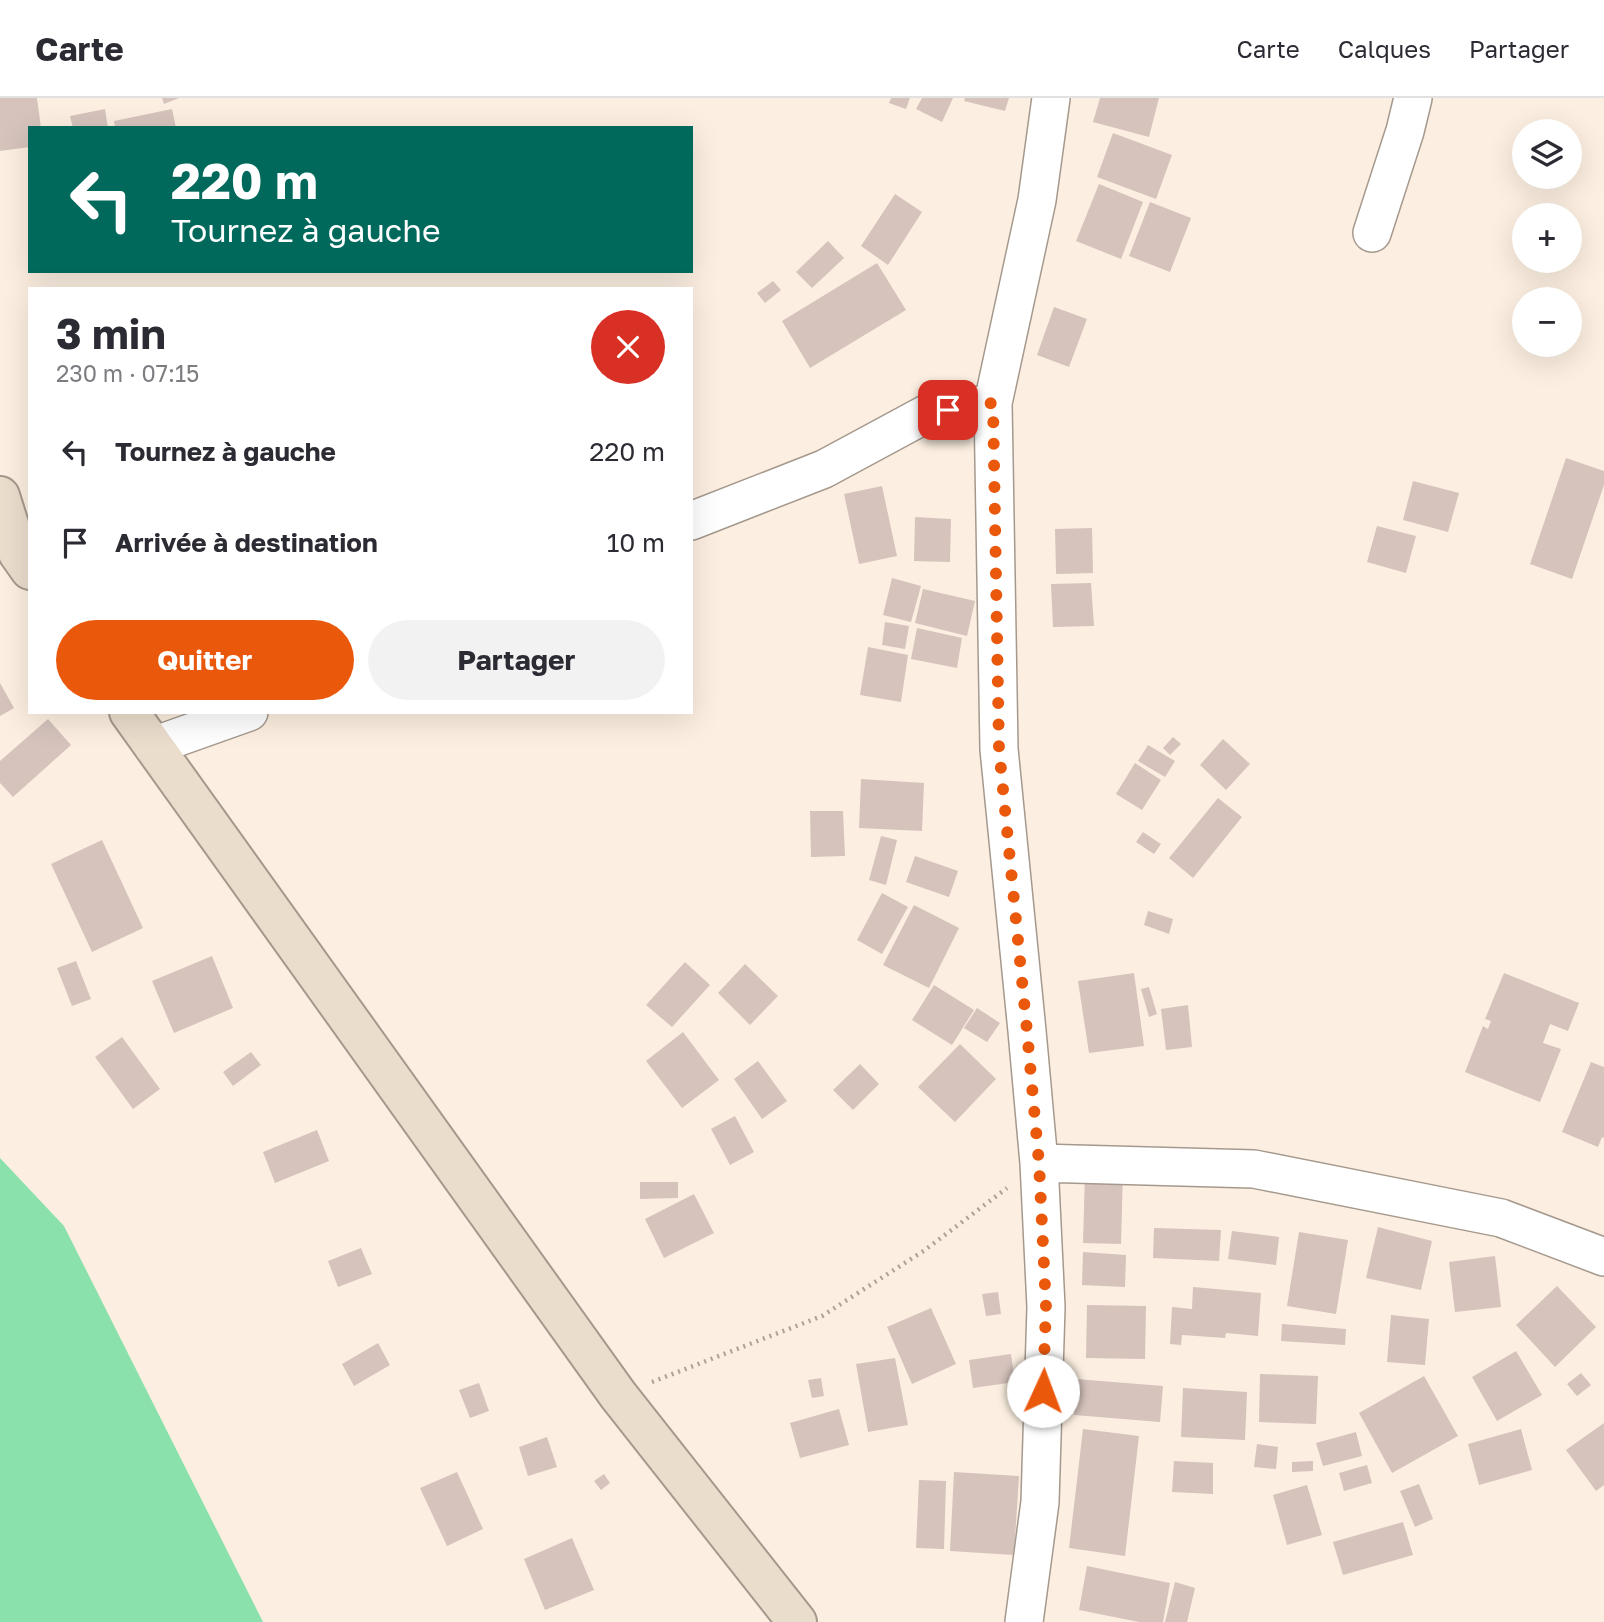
<!DOCTYPE html>
<html lang="fr">
<meta charset="utf-8">
<style>
:root{--surface:#fff;--page:#f2f2f3;--text:#2b2b33;--muted:#7c7c81;--line:#e1e1e2;--accent:#ea580c}
body{margin:0;font-family:"Golos Text",sans-serif;background:var(--page);color:var(--text);height:100vh;display:flex;flex-direction:column;font-size:26px;white-space:nowrap}
*{box-sizing:border-box;margin:0}
p{font-size:23px;color:var(--muted)}
.icon{flex:none;width:38px;height:38px;fill:none;stroke:currentColor;stroke-width:2;stroke-linecap:round;stroke-linejoin:round}
.map{position:relative;flex:1;overflow:hidden}
.side{position:absolute;left:28px;top:189px;width:665px;height:427px;display:flex;flex-direction:column;background:var(--surface);border-radius:0px;box-shadow:0 7px 28px #0002}
.side>*{flex:none}
.guide{position:absolute;left:28px;top:28px;width:665px;height:147px;border-radius:0px;box-shadow:0 7px 28px #0002;background:#00695c;color:#fff;overflow:hidden}
.buttons{position:absolute;left:1512px;top:21px;display:grid;gap:14px}
.buttons a{display:grid;place-items:center;width:70px;height:70px;border-radius:50%;background:var(--surface);box-shadow:0 7px 28px #0002;font-size:35px}
.pin{position:absolute;display:grid;place-items:center;width:60px;height:60px;color:#fff;margin:-30px;border-radius:14px;box-shadow:0 4px 10px #0006}
.me{position:absolute;width:77px;margin:-38px;rotate:2deg;stroke-linejoin:round;filter:drop-shadow(0 0 5px #0008)}
.turn{display:flex;align-items:center;gap:24px;height:147px;padding:0 28px;font-size:32px}
.turn .icon{width:91px;height:91px;stroke-width:2.5}
.turn b{display:block;font-size:49px;line-height:60px}
.round{display:grid;place-items:center;flex:none;width:74px;height:74px;border-radius:37px;background:var(--page)}
.summary{display:flex;align-items:center;justify-content:space-between;height:119px;padding:0 28px}
h1{font-size:42px;font-weight:700;line-height:52px}
.button{display:flex;gap:14px;margin-top:auto;padding:14px 28px}
.button a{flex:1;height:80px;border-radius:42px;background:var(--accent);color:#fff;font-size:28px;font-weight:700;line-height:80px;text-align:center}
.button a+a{background:var(--page);color:var(--text)}
ul{padding:0;list-style:none}
li{display:flex;align-items:center;gap:21px;height:91px;padding:0 28px}
li div{flex:1}
li b{display:block;font-size:26px}
li em{font-style:normal}
header{display:flex;align-items:center;gap:42px;box-sizing:border-box;height:98px;padding:0 35px;background:var(--surface);border-bottom:2px solid var(--line)}
header strong{font-size:33px}
nav{display:flex;gap:38px;margin-inline-start:auto;font-size:24px}
.map>svg:first-child{display:block}
.green{fill:#8be1ac}
.building{fill:#d5c3bc}
.lines{fill:none;stroke-linecap:round;stroke-linejoin:round}
.street-casing{stroke:#a5998d;stroke-width:40}
.secondary-casing{stroke:#a5998d;stroke-width:42}
.path{stroke:#aca297;stroke-width:4.5;stroke-dasharray:2 5;stroke-linecap:butt}
.street{stroke:#fff;stroke-width:37}
.secondary{stroke:#ebddcc;stroke-width:38}
.route{stroke:#ea580c;stroke-width:12;stroke-dasharray:0 21.6}
</style>
<header>
<strong>Carte</strong>
<nav><a>Carte</a><a>Calques</a><a>Partager</a></nav>
</header>
<div class="map">
<svg width="1604" height="1524" viewBox="0 0 1604 1524">
<rect width="100%" height="100%" fill="#fcefe1"/>
<path class="green" d="M0 1060 64 1128 263 1524H0Z"/>
<path class="building" d="M0 0H37L41 30H30V49L0 53Z
M162 0H179L164 6Z
M891 0H910L906 11 889 5Z
M922 0H953L942 24 916 11Z
M965 0H1009L1005 13 964 3Z
M1100 0H1159L1149 39 1093 24Z
M105 11 108 30H73L70 18Z
M172 11 176 30H115L114 23Z
M1113 35 1172 57 1156 101 1097 79Z
M1099 86 1143 104 1121 161 1076 143Z
M895 96 922 114 888 167 861 148Z
M1150 104 1191 120 1170 174 1129 158Z
M828 143 844 160 812 190 796 174Z
M877 165 906 212 810 270 782 223Z
M773 183 781 192 765 205 757 195Z
M1054 209 1087 221 1069 269 1037 257Z
M1566 360 1604 373V387L1572 481 1530 466Z
M1413 383 1459 395 1448 434 1403 422Z
M882 388 897 458 859 466 844 396Z
M915 419 951 421 950 464 914 463Z
M1377 428 1416 438 1406 475 1367 464Z
M1092 430 1093 475 1056 476 1055 431Z
M892 480 921 488 911 524 883 517Z
M1091 485 1094 528 1053 529 1051 486Z
M923 491 975 503 967 538 915 525Z
M885 524 909 528 905 551 882 547Z
M917 530 962 540 957 570 911 561Z
M868 549 908 557 901 604 860 597Z
M0 585 14 610 0 618Z
M48 621 71 647 13 699 0 685V663Z
M1173 639 1181 646 1170 657 1163 650Z
M1223 641 1250 666 1226 692 1200 667Z
M1148 647 1175 663 1165 679 1138 663Z
M1135 665 1161 682 1142 712 1116 696Z
M861 681 924 685 922 733 859 730Z
M1218 700 1242 719 1193 780 1169 760Z
M810 713H843L845 758 811 759Z
M1143 734 1161 746 1154 756 1136 744Z
M881 738 897 742 886 787 869 782Z
M102 742 143 830 92 854 51 766Z
M915 758 958 773 949 799 906 784Z
M882 795 908 809 882 856 857 842Z
M914 807 959 830 929 890 883 867Z
M1148 813 1173 821 1169 836 1144 827Z
M212 858 233 910 174 935 152 883Z
M76 863 91 901 72 908 57 870Z
M685 864 710 887 672 929 646 907Z
M745 866 778 898 750 927 718 895Z
M1134 875 1144 948 1089 955 1078 883Z
M1504 875 1579 905 1568 933 1550 926 1543 945 1561 951 1540 1004 1465 974 1483 928 1488 931 1491 923 1485 921Z
M934 887 974 912 952 947 912 922Z
M1149 889 1157 916 1149 919 1141 891Z
M1188 907 1192 949 1166 952 1161 911Z
M977 910 1000 925 987 944 964 930Z
M683 934 719 982 682 1010 646 963Z
M122 939 160 991 133 1011 95 959Z
M960 946 996 981 955 1024 918 989Z
M251 954 261 967 233 988 223 974Z
M758 963 787 1003 762 1021 734 981Z
M1591 964 1604 969V1040L1602 1039 1598 1049 1562 1034Z
M860 966 879 986 853 1012 833 992Z
M735 1018 754 1054 730 1067 711 1031Z
M317 1032 329 1063 275 1085 263 1054Z
M1085 1073 1123 1074 1121 1146 1083 1145Z
M640 1084H678V1100L640 1101Z
M694 1096 714 1135 664 1160 645 1121Z
M1378 1129 1432 1143 1421 1192 1366 1180Z
M1154 1130 1221 1132 1219 1163 1153 1160Z
M1232 1133 1279 1139 1276 1167 1228 1161Z
M1299 1134 1348 1142 1336 1216 1287 1208Z
M361 1150 372 1176 338 1189 328 1163Z
M1083 1154 1126 1157 1125 1189 1082 1187Z
M1495 1158 1501 1209 1455 1214 1449 1164Z
M1557 1188 1596 1229 1555 1269 1516 1227Z
M1193 1189 1261 1195 1258 1238 1226 1235 1225 1240 1182 1237 1181 1247 1170 1246 1172 1209 1192 1211Z
M998 1194 1001 1216 986 1218 982 1196Z
M1087 1207 1146 1208 1145 1261 1086 1260Z
M931 1210 956 1266 912 1286 887 1229Z
M1391 1217 1429 1221 1425 1267 1387 1264Z
M1282 1226 1346 1231 1345 1247 1281 1243Z
M378 1245 390 1267 354 1288 342 1266Z
M1516 1253 1542 1297 1497 1323 1472 1279Z
M1011 1256 1015 1284 973 1290 969 1262Z
M895 1260 908 1327 868 1334 856 1266Z
M1581 1275 1591 1287 1577 1298 1567 1286Z
M1260 1276 1318 1278 1316 1326 1259 1324Z
M1424 1278 1458 1338 1392 1375 1359 1315Z
M821 1280 824 1298 812 1300 808 1282Z
M1076 1281 1163 1288 1160 1324 1074 1317Z
M479 1285 489 1313 470 1320 459 1292Z
M1183 1290 1247 1294 1245 1342 1181 1339Z
M839 1311 849 1347 800 1360 790 1325Z
M1604 1325V1387L1596 1393 1566 1352Z
M1083 1331 1139 1338 1125 1458 1069 1450Z
M1521 1331 1532 1372 1479 1387 1468 1346Z
M1356 1334 1362 1358 1323 1368 1316 1345Z
M547 1339 557 1369 528 1378 519 1349Z
M1257 1346 1278 1349 1276 1371 1254 1369Z
M1174 1363 1213 1365V1396L1172 1394Z
M1313 1363V1373L1292 1374V1364Z
M1367 1367 1372 1385 1344 1393 1339 1375Z
M457 1374 483 1431 447 1448 420 1390Z
M954 1374 1019 1378 1014 1457 950 1453Z
M604 1376 610 1385 601 1392 594 1383Z
M919 1382 946 1383 944 1451 916 1450Z
M1419 1386 1433 1421 1415 1429 1400 1393Z
M1307 1387 1322 1437 1287 1447 1273 1397Z
M1403 1424 1413 1457 1343 1477 1333 1444Z
M572 1440 594 1492 545 1512 524 1461Z
M1087 1468 1170 1485 1163 1524H1139L1079 1512Z
M1175 1484 1195 1490 1187 1524H1165Z"/>
<g class="lines">
<g class="street-casing">
<path id="street" d="M1372 135 1405 33 1413 0
M691 423 824 371 926 316 993 305
M153 648 249 614
M1039 1065 1254 1071 1501 1120 1604 1159
M1024 1524 1040 1404 1046 1209 1039 1065 1027 933 999 651 993 305 1037 102 1051 0"/>
</g>
<g class="secondary-casing">
<path id="secondary" d="M0 398 18 455 30 472
M129 614 618 1297 797 1524"/>
</g>
<path class="path" d="M652 1284 822 1218 925 1152 1007 1090"/>
<use href="#street" class="street"/>
<use href="#secondary" class="secondary"/>
</g>
<g class="lines">
<path class="route" d="M948 312 993 305 999 651 1027 933 1039 1065 1046 1209 1043 1293"/>
</g>
</svg>
<div class="buttons">
<a><svg class="icon" aria-label="layers" viewBox="0 0 24 24"><path d="M12 4l9 5-9 5-9-5zM3 14l9 5 9-5"/></svg></a>
<a>+</a>
<a>−</a>
</div>
<div class="pin" style="left:948px;top:312px;background:#d93025"><svg class="icon" aria-label="arrive" viewBox="0 0 24 24"><path d="M6 21V4h12l-3 4 3 4H6"/></svg></div>
<svg class="me" style="left:1043px;top:1293px" viewBox="-20 -20 40 40"><circle r="19" fill="#fff"/><path d="M0-13L10 11 0 6-10 11z" fill="#ea580c"/></svg>
<div class="guide">
<div class="turn"><svg class="icon" aria-label="left" viewBox="0 0 24 24"><path d="M17 20v-9H6M10 6l-5 5 5 5"/></svg><div><b>220 m</b>Tournez à gauche</div></div>
</div>
<section class="side">
<div class="summary"><div><h1>3 min</h1><p>230 m · 07:15</p></div><a class="round" style="background:#d93025;color:#fff"><svg class="icon" aria-label="close" viewBox="0 0 24 24"><path d="M6 6l12 12M18 6L6 18"/></svg></a></div>
<ul>
<li><svg class="icon" aria-label="left" viewBox="0 0 24 24"><path d="M17 20v-9H6M10 6l-5 5 5 5"/></svg><div><b>Tournez à gauche</b></div><em>220 m</em></li>
<li><svg class="icon" aria-label="arrive" viewBox="0 0 24 24"><path d="M6 21V4h12l-3 4 3 4H6"/></svg><div><b>Arrivée à destination</b></div><em>10 m</em></li>
</ul>
<div class="button"><a>Quitter</a><a>Partager</a></div>
</section>
</div>
